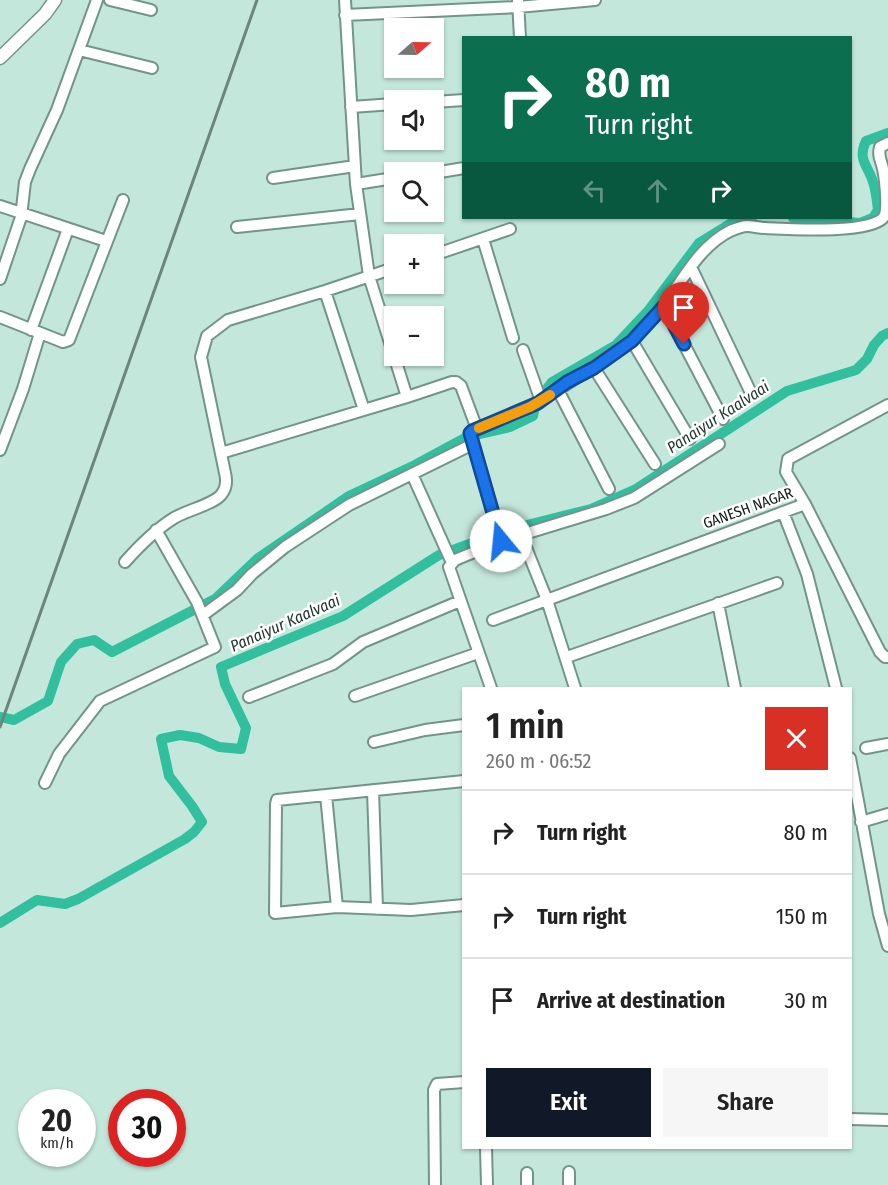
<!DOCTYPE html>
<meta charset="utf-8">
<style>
:root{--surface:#fff;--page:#f6f6f6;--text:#222;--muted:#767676;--line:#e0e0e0;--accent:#111827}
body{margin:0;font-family:"Fira Sans Condensed",sans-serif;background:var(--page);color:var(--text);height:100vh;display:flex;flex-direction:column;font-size:22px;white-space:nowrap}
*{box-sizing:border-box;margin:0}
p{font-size:20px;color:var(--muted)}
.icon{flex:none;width:33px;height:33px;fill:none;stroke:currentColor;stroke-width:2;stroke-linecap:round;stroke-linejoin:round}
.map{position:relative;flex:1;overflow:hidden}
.side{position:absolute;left:462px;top:687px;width:390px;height:462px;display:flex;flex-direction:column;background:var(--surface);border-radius:0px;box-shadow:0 2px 4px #0004}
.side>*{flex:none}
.banner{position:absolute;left:462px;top:36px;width:390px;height:183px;border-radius:0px;box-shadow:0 2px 4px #0004;background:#0b6e4f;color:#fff;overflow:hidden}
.needle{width:39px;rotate:70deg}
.tools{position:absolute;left:384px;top:18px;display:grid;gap:12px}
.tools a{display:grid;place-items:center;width:60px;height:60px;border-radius:0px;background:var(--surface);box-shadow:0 2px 4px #0004;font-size:30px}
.speed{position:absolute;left:18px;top:1089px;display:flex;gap:12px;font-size:30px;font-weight:700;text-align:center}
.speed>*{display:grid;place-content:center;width:78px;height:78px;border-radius:50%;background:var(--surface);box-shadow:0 2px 4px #0004;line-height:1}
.speed small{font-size:15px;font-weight:400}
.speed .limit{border:9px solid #d22;background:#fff;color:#111}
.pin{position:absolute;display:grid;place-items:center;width:51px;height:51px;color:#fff;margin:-62px -26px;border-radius:50% 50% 50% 0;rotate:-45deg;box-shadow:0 0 6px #0007}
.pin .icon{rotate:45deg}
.me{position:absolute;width:66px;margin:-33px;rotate:343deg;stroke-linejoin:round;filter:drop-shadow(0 0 4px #0008)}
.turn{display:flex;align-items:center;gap:21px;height:126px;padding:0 24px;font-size:27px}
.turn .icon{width:78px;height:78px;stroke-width:2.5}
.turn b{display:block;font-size:42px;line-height:51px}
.lanes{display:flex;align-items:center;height:57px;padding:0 24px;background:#0003;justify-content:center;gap:30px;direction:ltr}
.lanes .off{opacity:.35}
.round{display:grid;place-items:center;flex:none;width:63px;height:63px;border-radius:0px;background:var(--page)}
.overview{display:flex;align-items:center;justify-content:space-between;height:102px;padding:0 24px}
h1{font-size:36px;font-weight:600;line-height:45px}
.button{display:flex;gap:12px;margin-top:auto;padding:12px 24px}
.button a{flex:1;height:69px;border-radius:0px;background:var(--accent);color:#fff;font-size:24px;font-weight:600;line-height:69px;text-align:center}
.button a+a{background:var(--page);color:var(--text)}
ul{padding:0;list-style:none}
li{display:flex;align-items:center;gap:18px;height:84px;padding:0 24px;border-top:2px solid var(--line)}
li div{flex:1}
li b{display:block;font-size:22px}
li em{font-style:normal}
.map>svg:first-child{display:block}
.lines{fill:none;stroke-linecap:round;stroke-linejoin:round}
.canal{stroke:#31bf9e;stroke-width:10}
.minor-casing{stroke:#73948a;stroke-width:14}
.tertiary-casing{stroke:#73948a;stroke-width:15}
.minor{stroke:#fff;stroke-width:10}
.tertiary{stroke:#fff;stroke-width:12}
.rail{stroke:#6c857d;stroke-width:3}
.route-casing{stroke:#114b97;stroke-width:15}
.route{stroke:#1a73e8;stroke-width:10}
.slow{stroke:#f59e0b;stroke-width:10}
.labels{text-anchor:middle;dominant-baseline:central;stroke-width:5;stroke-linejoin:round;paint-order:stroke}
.street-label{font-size:15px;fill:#0c1915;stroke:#fff}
.water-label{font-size:16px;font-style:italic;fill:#203730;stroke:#fff}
</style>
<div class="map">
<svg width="888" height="1185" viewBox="0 0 888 1185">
<rect width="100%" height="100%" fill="#c4e7dc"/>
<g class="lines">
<path class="canal" d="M793 218 860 223 873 218 878 210C877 201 876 191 873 182 868 165 857 160 866 141L888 133
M546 390 552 382 616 345 648 311 699 243 738 219 752 218
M0 717 14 720 48 701 61 662 77 644 94 640 112 652 215 599 257 559 349 496 415 465 467 437 510 427 533 416 536 403
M0 923 37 900 65 904 78 899 185 839 194 832 202 822 192 806 169 776 161 739 180 735 199 738 219 747 241 749 246 728 225 684 221 667 343 616 439 555 511 529 591 509 636 489 787 391 856 370 867 359 874 345 882 336 888 333"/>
<g class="minor-casing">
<path id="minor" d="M110 0 151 10
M345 0 356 184 369 276 407 397 452 382H456L461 386 477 429 470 433 472 440 501 541 521 535 547 600 575 688
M518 0 520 38
M345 15 518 7 595 0
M79 50 152 68
M434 102 464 100
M351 107 394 104
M434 173 464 168
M273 178 355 166
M356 184 394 178
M0 206 106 241
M237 227 360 214
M483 239 513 338
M434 255 510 229
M691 267 751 393
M0 279 21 217 25 182 30 169 57 110 97 0
M325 291 364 410
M664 306C683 279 700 246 730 231 735 229 742 226 747 226 753 226 759 228 765 228 785 229 878 235 885 215 888 205 885 175 882 165 880 158 878 155 880 147L888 143
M0 317 63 342 69 340 123 200
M31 330 68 229
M632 341 664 306 723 419
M523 350 541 401
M594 368 655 464
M558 390 632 341 690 439
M477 429 530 407 558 390 609 489
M0 450 23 389 40 333
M221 453 407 397
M412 474 452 563
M805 504 880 652 885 657H888
M783 512 807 574 836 688
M521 535 606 509 634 498 719 444
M125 562C140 545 155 530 174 518 187 510 212 505 221 495 227 488 227 481 225 473L201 357 207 336 228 320 325 291 394 268
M718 603 735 688
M203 615 237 590 252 574 285 547 349 505 473 444
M493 620 805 504 786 472 788 459 888 405
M567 657 777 583
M491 688 449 567 455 560 501 541
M355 696 478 653
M249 697 333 664 363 642 460 601
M374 742 425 730 464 725
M866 748 888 744
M850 758 879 914 888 946
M45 783 59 754 100 701 215 647 197 602 156 530
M373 790 377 909
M326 795 337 907 411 910 464 905
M861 822 888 814
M337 907 275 913 276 804 277 800 464 781
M850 1119 888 1120
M486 1148 487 1185
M569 1172V1185
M527 1173V1185
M435 1185 434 1090 437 1084 464 1082"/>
</g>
<g class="tertiary-casing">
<path id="tertiary" d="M0 58 45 14 55 0"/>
</g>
<use href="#minor" class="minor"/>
<use href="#tertiary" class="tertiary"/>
<path class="rail" d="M0 727 257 0"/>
</g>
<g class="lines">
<g class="route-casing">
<path id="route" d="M501 541 472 440 470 433 472 431 538 403 567 382 594 368 632 341 664 306 684 344"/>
</g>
<use href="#route" class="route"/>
<path class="slow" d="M479 428 530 407 550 395"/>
</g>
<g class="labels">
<g class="street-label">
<text transform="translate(748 508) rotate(-20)">GANESH NAGAR</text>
</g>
<g class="water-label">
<text transform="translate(718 417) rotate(-33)">Panaiyur Kaalvaai</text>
<text transform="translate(285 623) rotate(-24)">Panaiyur Kaalvaai</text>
</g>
</g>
</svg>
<div class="tools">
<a><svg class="needle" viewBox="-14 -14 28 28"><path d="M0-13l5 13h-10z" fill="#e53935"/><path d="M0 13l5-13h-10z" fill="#767676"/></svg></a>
<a><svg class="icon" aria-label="sound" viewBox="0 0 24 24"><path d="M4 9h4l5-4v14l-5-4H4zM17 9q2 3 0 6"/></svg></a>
<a><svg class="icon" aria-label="search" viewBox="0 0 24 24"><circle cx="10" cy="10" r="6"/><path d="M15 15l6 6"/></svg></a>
<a>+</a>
<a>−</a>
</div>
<div class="speed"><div>20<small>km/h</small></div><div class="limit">30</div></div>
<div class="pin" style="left:684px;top:344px;background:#d93025"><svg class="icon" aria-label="arrive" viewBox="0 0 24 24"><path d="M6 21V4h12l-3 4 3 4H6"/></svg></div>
<svg class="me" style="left:501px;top:541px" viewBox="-20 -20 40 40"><circle r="19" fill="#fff"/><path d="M0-13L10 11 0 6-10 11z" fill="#1a73e8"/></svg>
<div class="banner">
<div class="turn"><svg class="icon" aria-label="right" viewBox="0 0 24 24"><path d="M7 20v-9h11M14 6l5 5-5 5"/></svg><div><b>80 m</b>Turn right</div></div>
<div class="lanes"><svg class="icon off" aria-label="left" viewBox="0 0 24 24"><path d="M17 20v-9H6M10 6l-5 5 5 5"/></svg><svg class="icon off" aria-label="ahead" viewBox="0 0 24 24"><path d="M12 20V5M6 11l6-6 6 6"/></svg><svg class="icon" aria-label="right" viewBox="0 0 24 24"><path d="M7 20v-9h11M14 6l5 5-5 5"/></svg></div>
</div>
<section class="side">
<div class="overview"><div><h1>1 min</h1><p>260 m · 06:52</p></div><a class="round" style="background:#d93025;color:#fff"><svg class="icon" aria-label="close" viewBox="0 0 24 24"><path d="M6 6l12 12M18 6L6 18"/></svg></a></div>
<ul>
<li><svg class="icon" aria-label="right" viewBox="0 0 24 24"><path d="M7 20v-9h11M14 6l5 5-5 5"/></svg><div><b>Turn right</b></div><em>80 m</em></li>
<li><svg class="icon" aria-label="right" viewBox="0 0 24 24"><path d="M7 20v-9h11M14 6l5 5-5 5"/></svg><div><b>Turn right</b></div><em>150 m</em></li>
<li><svg class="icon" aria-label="arrive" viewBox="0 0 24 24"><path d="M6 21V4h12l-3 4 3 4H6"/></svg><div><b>Arrive at destination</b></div><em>30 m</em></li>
</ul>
<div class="button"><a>Exit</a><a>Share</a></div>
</section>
</div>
